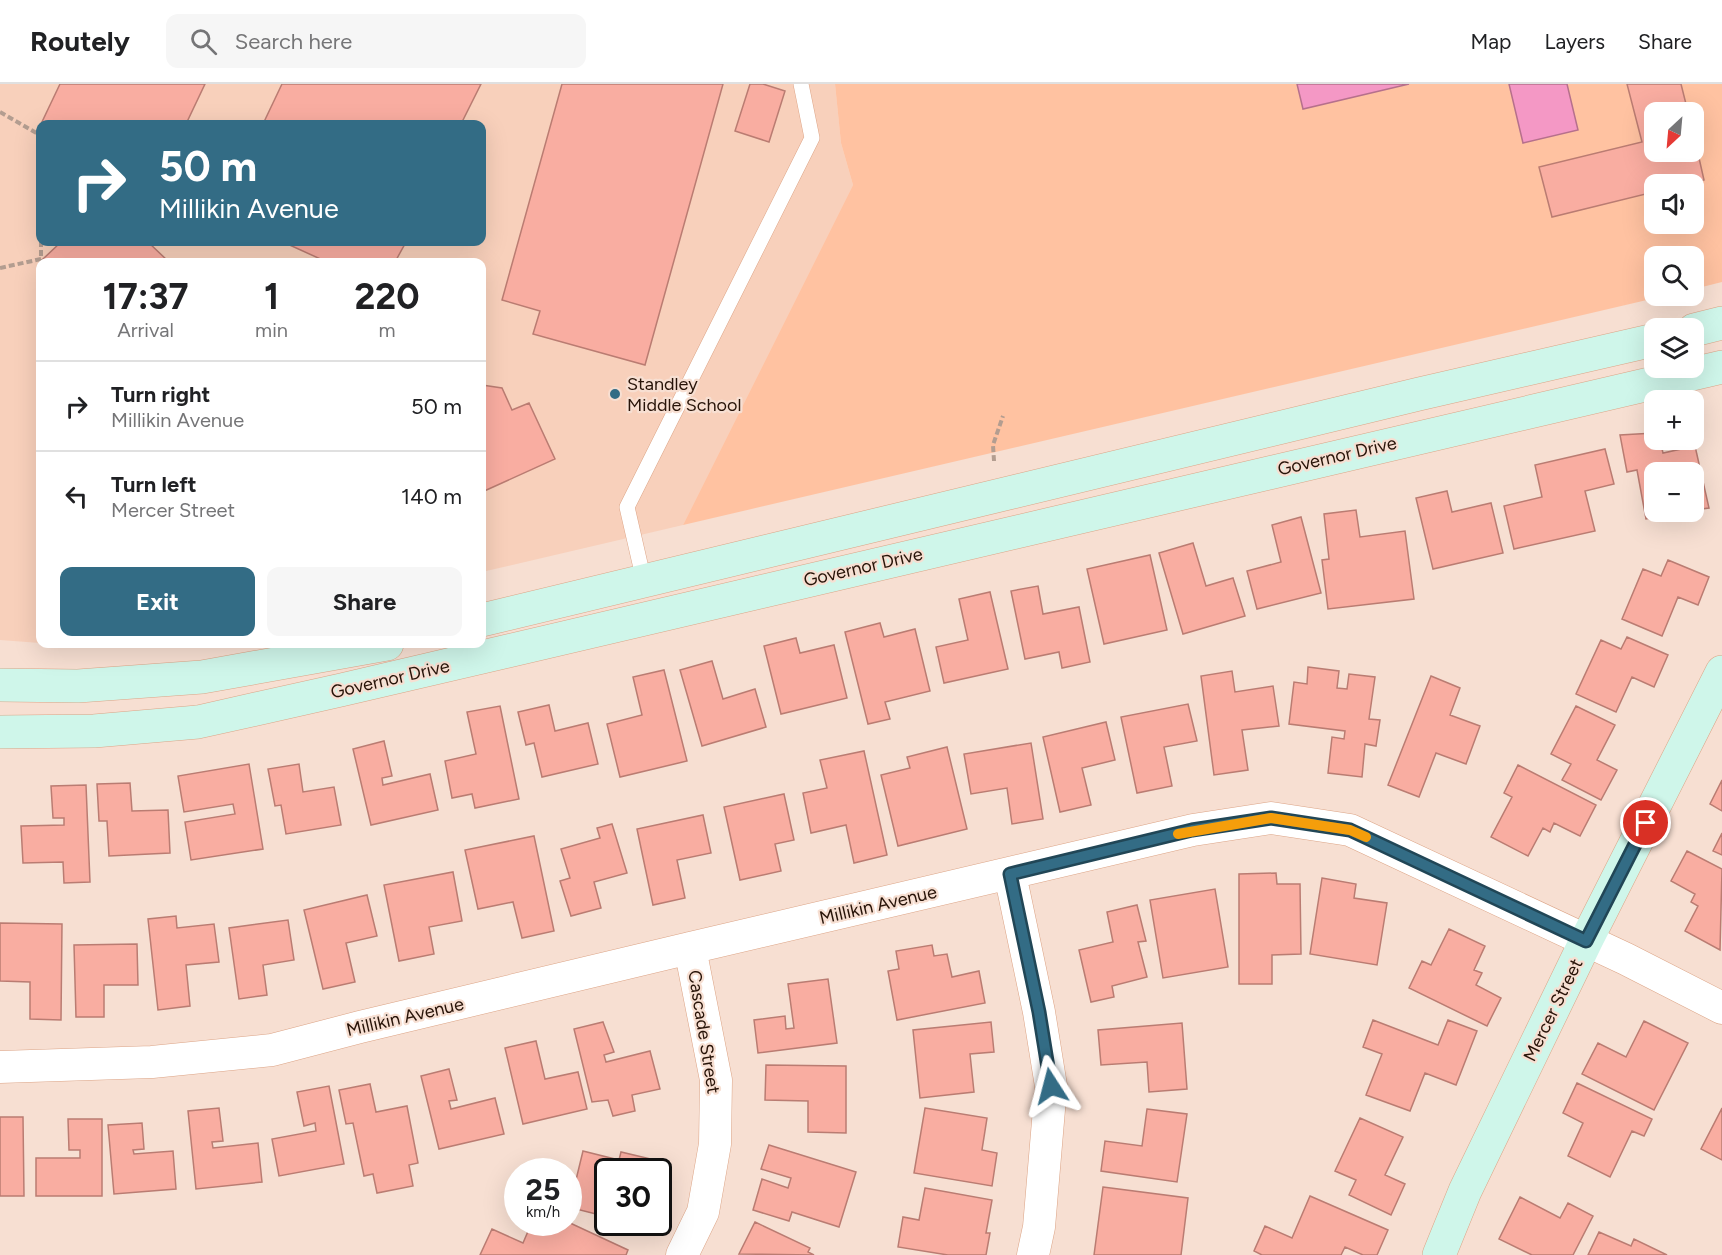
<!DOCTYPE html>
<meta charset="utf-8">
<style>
:root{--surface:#fff;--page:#f6f6f6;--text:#202124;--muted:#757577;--line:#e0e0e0;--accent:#336c85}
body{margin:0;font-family:Figtree,sans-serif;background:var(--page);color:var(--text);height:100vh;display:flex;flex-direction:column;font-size:22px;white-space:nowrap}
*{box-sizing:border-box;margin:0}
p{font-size:20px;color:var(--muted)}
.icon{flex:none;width:33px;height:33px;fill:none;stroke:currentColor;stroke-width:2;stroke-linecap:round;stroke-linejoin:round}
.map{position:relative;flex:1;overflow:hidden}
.panel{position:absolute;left:36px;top:174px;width:450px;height:390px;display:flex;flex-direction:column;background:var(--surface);border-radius:12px;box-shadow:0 6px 24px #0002}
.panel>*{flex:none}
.banner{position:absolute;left:36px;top:36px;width:450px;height:126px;border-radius:12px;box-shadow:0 6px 24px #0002;background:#336c85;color:#fff;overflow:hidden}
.needle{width:39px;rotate:206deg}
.controls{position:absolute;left:1644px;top:18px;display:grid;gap:12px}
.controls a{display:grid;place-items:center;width:60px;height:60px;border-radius:12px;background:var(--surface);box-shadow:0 6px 24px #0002;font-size:30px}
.speed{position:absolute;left:504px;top:1074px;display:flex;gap:12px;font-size:30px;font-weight:700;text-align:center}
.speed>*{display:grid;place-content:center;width:78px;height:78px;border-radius:50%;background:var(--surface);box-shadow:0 6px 24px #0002;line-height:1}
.speed small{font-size:15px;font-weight:400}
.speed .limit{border:3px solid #111;border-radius:9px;background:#fff;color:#111}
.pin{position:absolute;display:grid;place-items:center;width:51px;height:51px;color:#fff;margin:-26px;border:3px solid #fff;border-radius:50%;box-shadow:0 2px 6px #0007}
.me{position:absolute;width:66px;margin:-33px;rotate:351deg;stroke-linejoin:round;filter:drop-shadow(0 0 4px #0008)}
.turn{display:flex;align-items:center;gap:21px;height:126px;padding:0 24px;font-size:27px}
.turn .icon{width:78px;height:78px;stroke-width:2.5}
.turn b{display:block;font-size:42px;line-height:51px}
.eta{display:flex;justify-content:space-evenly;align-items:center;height:102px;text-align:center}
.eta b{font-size:36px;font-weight:700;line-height:42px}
.button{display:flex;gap:12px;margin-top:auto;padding:12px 24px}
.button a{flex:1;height:69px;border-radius:12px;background:var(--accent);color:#fff;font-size:24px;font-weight:700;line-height:69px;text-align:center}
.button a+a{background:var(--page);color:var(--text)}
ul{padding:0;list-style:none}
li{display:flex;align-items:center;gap:18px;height:90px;padding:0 24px;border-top:2px solid var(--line)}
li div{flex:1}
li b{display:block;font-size:22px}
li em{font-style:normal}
header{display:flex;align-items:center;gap:36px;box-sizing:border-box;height:84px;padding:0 30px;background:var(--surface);border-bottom:2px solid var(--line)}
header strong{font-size:28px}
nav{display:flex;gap:33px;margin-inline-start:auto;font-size:21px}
.search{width:420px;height:54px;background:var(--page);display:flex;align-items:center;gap:15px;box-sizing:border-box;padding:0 21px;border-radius:12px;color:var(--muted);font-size:22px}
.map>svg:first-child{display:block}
.built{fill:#f8d0bb;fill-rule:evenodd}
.green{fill:#ffc2a1;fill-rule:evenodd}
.water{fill:#f498c5;stroke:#b6708c;stroke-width:1.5}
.building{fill:#f9ada1;stroke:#ba7c72;stroke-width:1.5}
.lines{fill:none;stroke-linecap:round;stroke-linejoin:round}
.lane-casing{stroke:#dca486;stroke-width:16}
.street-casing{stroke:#dca486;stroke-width:33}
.secondary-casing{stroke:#dca486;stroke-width:34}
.path{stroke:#b39d90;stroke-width:4;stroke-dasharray:6 3;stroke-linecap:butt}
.lane{stroke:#fff;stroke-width:15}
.street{stroke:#fff;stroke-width:32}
.secondary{stroke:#cff6ea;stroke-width:33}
.route-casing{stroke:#214656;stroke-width:15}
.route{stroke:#336c85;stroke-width:10}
.slow{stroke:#f59e0b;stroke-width:10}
.poi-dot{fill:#336c85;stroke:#f7dfd2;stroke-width:2}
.labels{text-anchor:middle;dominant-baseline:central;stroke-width:4.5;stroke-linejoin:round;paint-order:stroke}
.poi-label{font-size:18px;fill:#271308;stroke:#f7dfd2;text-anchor:start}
.street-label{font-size:18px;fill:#271308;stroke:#f7dfd2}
</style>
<header>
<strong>Routely</strong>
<div class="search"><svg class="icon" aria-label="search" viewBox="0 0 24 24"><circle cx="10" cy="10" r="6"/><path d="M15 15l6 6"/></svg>Search here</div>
<nav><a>Map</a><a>Layers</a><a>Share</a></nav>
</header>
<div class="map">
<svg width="1722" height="1171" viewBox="0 0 1722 1171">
<rect width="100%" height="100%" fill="#f7dfd2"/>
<path class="built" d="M0 0H835L841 59 853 101 683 441 482 488V178H40V559L0 556ZM40 40H482V158H40Z"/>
<path class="green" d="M835 0H1722V198L1694 205V172H1654V212H1664L683 441 853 101 841 59ZM1654 28H1694V68H1654ZM1654 100H1694V140H1654Z"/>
<path class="water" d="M1297 0H1409L1303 25Z
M1509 0H1567L1578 46 1523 59Z"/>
<path class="building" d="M60 0H205L186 40H41Z
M282 0H481L461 40H263Z
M562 0H723L645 281 533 250 540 227 502 216Z
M750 0H763L785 7 769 58 735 47Z
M1627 0H1681L1688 28H1654V68H1694V52L1704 96 1684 100H1654V108L1552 133 1539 83 1642 58Z
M61 158H148L169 178H46L43 175Z
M283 158H406L395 178H327Z
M482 301 502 304 512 326 529 319 555 375 482 408Z
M1654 349V356H1660L1663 369 1695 362 1709 424 1694 426V388H1654V428H1688L1646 435 1637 386 1627 388 1620 351Z
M1605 365 1614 400 1585 407 1595 447 1514 465 1504 422 1542 413 1535 381Z
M1447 407 1452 428 1491 419 1503 469 1433 485 1416 414Z
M1356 426 1360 453 1405 447 1414 515 1328 525 1322 476 1329 475 1324 430Z
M1301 433 1321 509 1257 525 1247 487 1281 478 1272 441Z
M1193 459 1206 502 1233 494 1245 532 1183 550 1159 469Z
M1150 471 1167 546 1104 560 1087 485Z
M1668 476 1709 493 1698 521 1678 513 1662 552 1622 535 1643 485 1661 492Z
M1038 502 1043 530 1079 523 1090 578 1062 584 1059 568 1025 575 1011 507Z
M990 508 1008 585 944 599 936 563 968 556 959 515Z
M880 539 884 553 915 545 930 607 885 618 890 635 868 640 845 548Z
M1627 553 1668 571 1654 603 1632 593 1616 628 1576 610 1601 556 1621 565Z
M796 554 800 569 834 561 847 614 781 630 764 562Z
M712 577 723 615 755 605 766 643 702 662 680 586Z
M1308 583 1339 587 1337 604 1347 605 1349 590 1375 593 1369 635 1380 636 1376 662 1365 660 1362 693 1328 689 1332 653 1344 655 1345 647 1289 640 1294 598 1307 600Z
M664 586 687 677 620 693 607 640 642 631 633 593Z
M1232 587 1235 608 1273 602 1279 642 1242 646 1248 686 1214 691 1201 592Z
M1431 592 1460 604 1450 631 1480 642 1466 680 1436 669 1419 713 1388 701Z
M1188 620 1197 657 1164 663 1172 702 1137 709 1121 633Z
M549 621 555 647 588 639 598 680 542 693 534 659 526 661 518 628Z
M500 622 519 715 475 724 472 710 452 714 445 677 476 670 467 628Z
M1576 622 1615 641 1597 676 1617 686 1601 716 1562 696 1571 680 1551 670Z
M1106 638 1115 676 1082 684 1091 721 1060 728 1043 653Z
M384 657 392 692 382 694 383 701 430 690 438 726 371 741 353 665Z
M1031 659 1043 735 1012 740 1007 704 971 710 964 670Z
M947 663 967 745 898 762 881 691 910 684 907 673Z
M864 667 887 771 854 779 846 741 811 749 803 709 827 704 820 676Z
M249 680 263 765 191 776 185 738 235 730 233 720 184 728 178 692Z
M299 680 303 708 334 703 341 741 286 750 281 721 275 722 268 685Z
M1518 681 1596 721 1580 752 1554 739 1550 748 1543 744 1528 772 1491 753 1512 713 1504 709Z
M1722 696V727L1710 720Z
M130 699 132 727 168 726 170 769 109 772 107 737H99L97 700Z
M86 701 90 798 64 799 63 778 23 779 21 742 64 741V734H53L51 702Z
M784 710 794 756 775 760 781 787 740 796 724 723Z
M703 731 711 769 677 776 685 814 653 821 637 745Z
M612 740 627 789 594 798 601 824 571 832 560 797 570 794 561 765 600 754 597 744Z
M1722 749V771L1713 767Z
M534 752 554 847 522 854 513 818 478 825 465 766Z
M1687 767 1722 785 1720 866 1685 847 1698 822 1691 818 1695 810 1671 797Z
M453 788 462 837 429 843 434 870 399 877 384 801Z
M1276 789 1277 800H1300L1301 870 1272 871V900H1239V790Z
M1322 794 1356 800 1354 814 1387 819 1377 881 1310 870Z
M1215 805 1228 883 1163 894 1150 816Z
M367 811 377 852 346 859 355 898 323 905 304 826Z
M1137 821 1146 857 1138 858 1147 893 1112 902 1114 913 1091 918 1079 866 1113 858 1107 828Z
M176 832 177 844 214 840 219 878 186 881 190 922 158 926 148 835Z
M288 836 294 876 263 881 267 911 239 915 229 844Z
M0 839 62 840 61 936 30 935V898L0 897Z
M1449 845 1485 862 1474 886 1482 889 1476 901 1501 914 1487 942 1409 904 1422 877 1431 881Z
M137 860 138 901H104V933H76L74 861Z
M932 861 934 872 947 870 952 893 979 887 985 919 897 936 888 887 899 885 896 867Z
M828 895 837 959 758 969 754 936 785 932 786 945 794 944 788 900Z
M1373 936 1438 961 1448 936 1477 947 1456 1001 1425 989 1410 1027 1366 1011 1382 970 1363 963Z
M1644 937 1688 959 1654 1026 1582 990 1598 959 1626 973Z
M603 938 614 968 604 971 606 978 650 967 660 1005 632 1011 635 1027 613 1032 608 1016 592 1018 574 945Z
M991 938 994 968 970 970 974 1008 920 1014 913 946Z
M1182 939 1187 1005 1149 1008 1147 978 1101 981 1098 946Z
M536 957 545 995 578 988 587 1025 523 1040 505 964Z
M766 981 846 982V1049L808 1048V1017L765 1016Z
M449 985 457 1016 449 1017 451 1025 495 1014 504 1050 439 1065 421 992Z
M1577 999 1652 1035 1644 1052 1632 1047 1610 1093 1568 1072 1583 1039 1563 1029Z
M370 1000 376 1028 407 1022 418 1079 409 1081 413 1102 377 1109 373 1090 364 1092 353 1039 346 1040 339 1006Z
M329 1002 344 1080 279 1092 272 1055 316 1047 315 1039 304 1042 297 1008Z
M219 1024 223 1057 212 1058 213 1064 258 1059 262 1098 196 1105 188 1027Z
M925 1024 987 1034 982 1066 997 1069 992 1102 914 1089Z
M1722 1024V1076L1701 1065Z
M1147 1025 1187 1030 1177 1098 1101 1087 1105 1057 1142 1062Z
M0 1033H23L24 1112H0Z
M1360 1034 1403 1053 1385 1091 1405 1100 1391 1131 1349 1111 1356 1096 1335 1087Z
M68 1035H102V1112H36V1074H80V1066H69Z
M142 1039 144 1065 133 1066 134 1070 173 1067 176 1105 114 1110 108 1041Z
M769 1061 856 1088 839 1143 792 1128 789 1137 753 1126 762 1095 788 1104 791 1094 761 1085Z
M583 1067 619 1076 621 1068 655 1076 653 1088H608V1133L568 1123V1099L575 1100Z
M1103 1103 1188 1114 1181 1171H1094Z
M925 1104 992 1116 986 1149H990L986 1171H948L898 1163 903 1133 919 1136Z
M1310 1112 1388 1146 1377 1171H1363L1345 1163 1341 1171H1262L1254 1167 1265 1142 1292 1154Z
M1520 1113 1560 1134 1568 1119 1593 1132 1573 1171H1532L1499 1155Z
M532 1138H568L628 1166 626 1171H480L492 1145 523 1159Z
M755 1138 810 1164 808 1168 814 1171 739 1170Z
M1599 1148 1631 1162 1634 1155 1667 1171H1588Z"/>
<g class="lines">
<g class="lane-casing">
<path id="lane" d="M644 497 627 423 812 54 801 0"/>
</g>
<g class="street-casing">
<path id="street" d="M1010 790 1039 928 1051 1002 1039 1143 1033 1171
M0 983 152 978 272 966 360 943 690 864 1193 746 1271 734 1350 746 1626 875 1722 924
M682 1171 703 1128 715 1060 716 996 690 864"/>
</g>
<g class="secondary-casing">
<path id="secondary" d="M1694 246 1722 239
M482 536 1419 310 1654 256
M0 601 78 602 202 593 387 560
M0 648 94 647 198 638 341 606 1722 283
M1439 1171 1465 1107 1586 857 1722 588"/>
</g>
<path class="path" d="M0 28 40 51
M0 184 41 175V158
M994 377 993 361 1003 332"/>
<use href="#lane" class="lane"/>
<use href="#street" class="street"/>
<use href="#secondary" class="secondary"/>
</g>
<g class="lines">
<g class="route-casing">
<path id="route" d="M1051 1002 1039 928 1010 790 1192 746 1271 734 1350 746 1586 857 1646 739"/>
</g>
<use href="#route" class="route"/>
<path class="slow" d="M1178 750 1271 734 1350 746 1366 753"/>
</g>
<circle class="poi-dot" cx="615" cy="310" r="6"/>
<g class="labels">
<g class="poi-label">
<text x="627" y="300">Standley<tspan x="627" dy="21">Middle School</tspan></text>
</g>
<g class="street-label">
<text transform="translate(1337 372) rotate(-13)">Governor Drive</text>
<text transform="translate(863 483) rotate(-13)">Governor Drive</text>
<text transform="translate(390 595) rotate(-13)">Governor Drive</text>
<text transform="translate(878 821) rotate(-13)">Millikin Avenue</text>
<text transform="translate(1553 926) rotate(-64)">Mercer Street</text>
<text transform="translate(405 933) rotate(-13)">Millikin Avenue</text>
<text transform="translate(704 948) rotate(81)">Cascade Street</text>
</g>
</g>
</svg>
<div class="controls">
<a><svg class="needle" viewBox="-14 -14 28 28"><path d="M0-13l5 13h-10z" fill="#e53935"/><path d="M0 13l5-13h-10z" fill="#757577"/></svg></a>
<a><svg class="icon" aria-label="sound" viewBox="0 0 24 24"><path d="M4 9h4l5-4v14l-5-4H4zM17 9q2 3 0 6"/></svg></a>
<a><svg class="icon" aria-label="search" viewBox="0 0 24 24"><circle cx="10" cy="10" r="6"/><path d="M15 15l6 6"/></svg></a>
<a><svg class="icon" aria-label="layers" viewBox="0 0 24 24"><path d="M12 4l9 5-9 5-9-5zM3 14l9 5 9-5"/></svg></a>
<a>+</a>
<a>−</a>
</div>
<div class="speed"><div>25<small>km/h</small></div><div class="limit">30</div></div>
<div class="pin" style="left:1646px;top:739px;background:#d93025"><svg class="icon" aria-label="arrive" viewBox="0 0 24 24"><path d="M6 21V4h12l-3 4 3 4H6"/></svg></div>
<svg class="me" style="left:1051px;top:1002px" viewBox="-20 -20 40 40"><path d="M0-17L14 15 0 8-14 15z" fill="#336c85" stroke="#fff" stroke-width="4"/></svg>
<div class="banner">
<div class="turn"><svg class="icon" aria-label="right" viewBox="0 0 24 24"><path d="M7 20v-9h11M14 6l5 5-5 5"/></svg><div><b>50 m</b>Millikin Avenue</div></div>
</div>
<section class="panel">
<div class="eta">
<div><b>17:37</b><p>Arrival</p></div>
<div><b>1</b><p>min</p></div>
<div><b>220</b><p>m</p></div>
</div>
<ul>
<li><svg class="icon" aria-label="right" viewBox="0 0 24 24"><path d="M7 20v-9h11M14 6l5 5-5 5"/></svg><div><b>Turn right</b><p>Millikin Avenue</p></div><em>50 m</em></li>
<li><svg class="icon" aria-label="left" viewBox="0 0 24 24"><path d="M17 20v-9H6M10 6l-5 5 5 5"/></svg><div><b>Turn left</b><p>Mercer Street</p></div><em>140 m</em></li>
</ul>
<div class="button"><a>Exit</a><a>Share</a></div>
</section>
</div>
